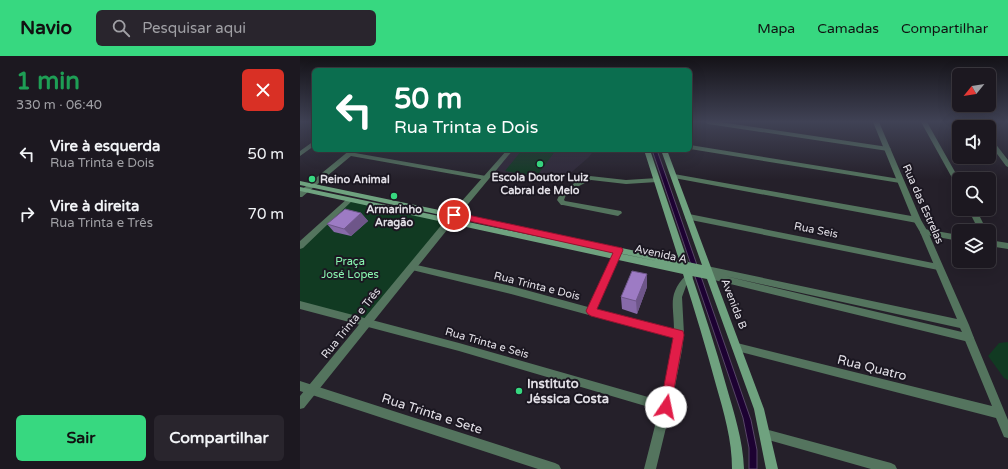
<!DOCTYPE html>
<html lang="pt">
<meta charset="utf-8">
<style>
:root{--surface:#1c1820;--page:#29252d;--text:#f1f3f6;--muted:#a0a0a5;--line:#3a373e;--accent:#37d880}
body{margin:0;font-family:"Varela Round",sans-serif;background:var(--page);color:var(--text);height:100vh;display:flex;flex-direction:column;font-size:15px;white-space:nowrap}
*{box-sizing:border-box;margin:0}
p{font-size:13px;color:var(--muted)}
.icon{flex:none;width:22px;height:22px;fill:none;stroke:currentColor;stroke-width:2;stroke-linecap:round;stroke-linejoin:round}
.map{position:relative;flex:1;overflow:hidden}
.side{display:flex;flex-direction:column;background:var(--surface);width:300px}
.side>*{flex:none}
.guide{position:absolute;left:12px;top:12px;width:380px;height:84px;border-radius:6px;box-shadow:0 4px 16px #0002,0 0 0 1px var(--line);background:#0b6e4f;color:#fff;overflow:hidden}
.needle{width:26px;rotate:240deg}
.fabs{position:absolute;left:652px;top:12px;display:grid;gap:8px}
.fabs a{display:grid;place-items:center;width:44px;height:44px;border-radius:6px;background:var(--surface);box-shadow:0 4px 16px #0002,0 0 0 1px var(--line);font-size:20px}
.pin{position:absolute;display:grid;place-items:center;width:34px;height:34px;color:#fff;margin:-17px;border:2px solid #fff;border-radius:50%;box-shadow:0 1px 4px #0007}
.me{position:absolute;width:44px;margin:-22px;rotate:11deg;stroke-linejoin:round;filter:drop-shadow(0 0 3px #0008)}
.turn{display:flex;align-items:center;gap:14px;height:84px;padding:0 16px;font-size:18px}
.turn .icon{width:52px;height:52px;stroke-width:2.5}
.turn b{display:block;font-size:28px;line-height:34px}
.round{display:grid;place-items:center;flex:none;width:42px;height:42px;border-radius:6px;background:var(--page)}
.head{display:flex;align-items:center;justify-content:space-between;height:68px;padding:0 16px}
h1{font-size:24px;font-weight:800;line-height:30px;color:#1e9e55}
.cta{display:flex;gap:8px;margin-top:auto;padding:8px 16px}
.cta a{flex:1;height:46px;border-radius:6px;background:var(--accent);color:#111;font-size:16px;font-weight:800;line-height:46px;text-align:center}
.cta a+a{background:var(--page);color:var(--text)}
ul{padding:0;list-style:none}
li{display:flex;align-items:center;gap:12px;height:60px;padding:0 16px}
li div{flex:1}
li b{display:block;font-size:15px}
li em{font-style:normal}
header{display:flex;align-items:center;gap:24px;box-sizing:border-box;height:56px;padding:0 20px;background:var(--accent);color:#111}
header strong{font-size:19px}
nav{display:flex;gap:22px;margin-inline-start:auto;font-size:14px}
.search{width:280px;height:36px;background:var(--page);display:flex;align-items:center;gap:10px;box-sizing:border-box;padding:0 14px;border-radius:6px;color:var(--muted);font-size:15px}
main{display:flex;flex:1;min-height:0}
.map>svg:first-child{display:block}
.built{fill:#2f2838}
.green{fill:#113a22}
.water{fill:#1d0232;stroke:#584568}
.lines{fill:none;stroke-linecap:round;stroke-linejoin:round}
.minor{fill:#54745e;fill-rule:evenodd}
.tertiary{fill:#54745e;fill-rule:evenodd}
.secondary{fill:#6fa27f;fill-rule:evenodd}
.wall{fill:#876aa9}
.shaded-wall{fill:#6e5689}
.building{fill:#9d7bc4;stroke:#6e5689}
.route{fill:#e11d48;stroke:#92132f}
.poi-dot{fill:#37d880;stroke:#1b1721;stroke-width:1.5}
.labels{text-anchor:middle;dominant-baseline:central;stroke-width:4;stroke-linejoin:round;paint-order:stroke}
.poi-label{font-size:11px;font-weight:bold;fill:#e3e0e7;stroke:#1b1721}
.street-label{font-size:11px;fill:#e3e0e7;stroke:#1b1721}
.park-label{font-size:11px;fill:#8af7b1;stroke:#1b1721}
.near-street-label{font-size:13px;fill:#e3e0e7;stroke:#1b1721}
.near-poi-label{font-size:13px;font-weight:bold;fill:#e3e0e7;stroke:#1b1721;text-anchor:start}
</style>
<header>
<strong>Navio</strong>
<div class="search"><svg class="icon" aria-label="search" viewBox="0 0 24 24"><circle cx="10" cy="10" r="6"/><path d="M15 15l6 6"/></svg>Pesquisar aqui</div>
<nav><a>Mapa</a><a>Camadas</a><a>Compartilhar</a></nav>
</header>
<main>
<section class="side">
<div class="head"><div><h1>1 min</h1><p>330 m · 06:40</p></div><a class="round" style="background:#d93025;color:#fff"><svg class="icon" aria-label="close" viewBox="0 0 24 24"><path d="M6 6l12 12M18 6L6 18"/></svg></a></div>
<ul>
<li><svg class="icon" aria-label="left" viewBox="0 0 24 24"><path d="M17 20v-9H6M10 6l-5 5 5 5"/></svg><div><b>Vire à esquerda</b><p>Rua Trinta e Dois</p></div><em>50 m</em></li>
<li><svg class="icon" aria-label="right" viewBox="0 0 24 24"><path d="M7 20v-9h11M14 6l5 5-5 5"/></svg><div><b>Vire à direita</b><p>Rua Trinta e Três</p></div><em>70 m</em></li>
</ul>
<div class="cta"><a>Sair</a><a>Compartilhar</a></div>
</section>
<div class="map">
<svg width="708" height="413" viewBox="0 0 708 413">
<rect width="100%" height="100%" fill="#25202a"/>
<path class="built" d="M209 94H294L289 101 259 127 192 114Z"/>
<path class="green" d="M222 94H256L236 121 205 115Z
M53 143 150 164 67 266 0 247V191Z
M708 286V324L704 322 688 300 699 287Z"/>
<path class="water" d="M352 94H357L451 364 457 394V413H449V392L443 362Z"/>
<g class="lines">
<path class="minor" d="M405 66H420L588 91 591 93 588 95 408 68Z
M621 66H627L659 123V131L656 129Z
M674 66H680L684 71H678Z
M689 81 691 82 708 104V111L706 110 689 87Z
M14 85V90L0 100V95Z
M390 89 600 123 603 125 600 127 390 93Z
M50 94H55V97L186 120 189 122 186 124 51 100 2 141H0V135Z
M372 118H374L617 161 621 164 617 167 374 122 371 120Z
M290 120 326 124 357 122 360 124 357 126 326 128 291 124 267 136 264 144 265 145 321 155 322 157 318 160 263 149H261L257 144 262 133Z
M48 142H50L53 144 3 192 0 193V185Z
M668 153H676L687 175H679Z
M389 158 638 208 641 209 642 211 641 213 638 214 386 163 385 161Z
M624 173 659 179V185L621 178 620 176 621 174Z
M689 184 708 187V193L689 190Z
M319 191 323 194 296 253 374 274C374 249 367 239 386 219H392L393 221 386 230 382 241 384 278 382 294 371 351 356 413H344L359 354 159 295 0 253V245L159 287 362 345 372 299 374 282 211 238 112 214 109 213 108 211 109 209 112 208 211 230 288 251 315 194Z
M669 278 672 279 674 282 708 364V382L704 381 696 362 437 295 434 294 432 291 434 288 437 287 692 350 664 282 666 279Z
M0 325 255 407 259 409 261 413H238L0 335Z
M465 373 591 407 595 409 597 413H571L465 383 461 382 460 378 461 374Z"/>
<path class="tertiary" d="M573 66H579L621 164 628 176 669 269 674 282 672 285 669 286 410 223 407 222 406 220 410 217 404 215 403 213 404 211 407 210 657 263 620 176 613 164ZM425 220 660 272 662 276Z
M207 94H213L159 159 4 352 0 353V340L153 155Z"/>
<path class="secondary" d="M344 94H350L388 206 402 209 361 94H367L464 353 478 413H466L454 353 407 223 392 220C404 256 416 292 426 329 434 357 443 384 444 413H432C432 384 424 357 416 329 406 292 395 255 383 218L0 135V131L361 206 0 129V125L379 204Z"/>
</g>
<path class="wall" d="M61 157 68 165 51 180 34 176 27 168Z
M347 231 337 258 322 253 321 241Z"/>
<path class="shaded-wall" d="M61 157 68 165 51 180 44 173Z
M347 218V231L337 258 336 245Z"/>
<path class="building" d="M45 153 61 157 44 173 27 168Z
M332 215 347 218 336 245 321 241Z"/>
<linearGradient id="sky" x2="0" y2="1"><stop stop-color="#141217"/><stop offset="0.53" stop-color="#404255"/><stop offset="1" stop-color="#404255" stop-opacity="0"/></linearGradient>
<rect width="708" height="124" fill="url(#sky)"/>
<path class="route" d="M154 156 322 192 323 194 297 253 383 275 384 279 370 355 366 357 362 355 360 351 373 282 291 260 288 258 286 255 313 197 151 161 150 159 151 157Z"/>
<g class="poi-dot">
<circle cx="240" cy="108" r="4"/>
<circle cx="12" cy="123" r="4"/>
<circle cx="94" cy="140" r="4"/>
<circle cx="219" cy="335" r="4"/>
</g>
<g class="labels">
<g class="poi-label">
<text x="240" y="121">Escola Doutor Luiz<tspan x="240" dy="13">Cabral de Melo</tspan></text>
<text x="20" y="123" text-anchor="start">Reino Animal</text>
<text x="94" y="153">Armarinho<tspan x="94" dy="13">Aragão</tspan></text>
</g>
<g class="street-label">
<text transform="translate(623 148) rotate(66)">Rua das Estrelas</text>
<text transform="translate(516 174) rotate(11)">Rua Seis</text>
<text transform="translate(361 198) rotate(12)">Avenida A</text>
<text transform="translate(237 230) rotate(14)">Rua Trinta e Dois</text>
<text transform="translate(434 248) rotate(69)">Avenida B</text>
<text transform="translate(51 267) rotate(-51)">Rua Trinta e Três</text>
<text transform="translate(187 287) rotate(16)">Rua Trinta e Seis</text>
</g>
<g class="park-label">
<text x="50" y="205">Praça<tspan x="50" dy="13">José Lopes</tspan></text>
</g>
<g class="near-street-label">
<text transform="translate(572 312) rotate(14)">Rua Quatro</text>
<text transform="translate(132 358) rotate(18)">Rua Trinta e Sete</text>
</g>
<g class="near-poi-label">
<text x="227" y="328">Instituto<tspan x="227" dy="15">Jéssica Costa</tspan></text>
</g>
</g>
</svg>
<div class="fabs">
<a><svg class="needle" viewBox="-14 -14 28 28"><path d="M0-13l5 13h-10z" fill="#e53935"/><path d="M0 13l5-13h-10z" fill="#a0a0a5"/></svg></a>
<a><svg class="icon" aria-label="sound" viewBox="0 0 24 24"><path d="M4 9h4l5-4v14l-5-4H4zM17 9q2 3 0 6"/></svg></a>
<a><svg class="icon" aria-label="search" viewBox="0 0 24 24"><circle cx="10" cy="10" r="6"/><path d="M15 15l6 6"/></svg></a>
<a><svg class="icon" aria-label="layers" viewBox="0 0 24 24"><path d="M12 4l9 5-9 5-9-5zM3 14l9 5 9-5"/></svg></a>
</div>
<div class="pin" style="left:154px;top:159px;background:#d93025"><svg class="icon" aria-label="arrive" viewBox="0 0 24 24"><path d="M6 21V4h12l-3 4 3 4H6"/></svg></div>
<svg class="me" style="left:366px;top:351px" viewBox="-20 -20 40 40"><circle r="19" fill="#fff"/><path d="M0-13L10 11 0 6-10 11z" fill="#e11d48"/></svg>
<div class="guide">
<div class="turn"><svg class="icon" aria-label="left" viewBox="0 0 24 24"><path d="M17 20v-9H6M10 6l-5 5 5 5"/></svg><div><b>50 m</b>Rua Trinta e Dois</div></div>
</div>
</div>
</main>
